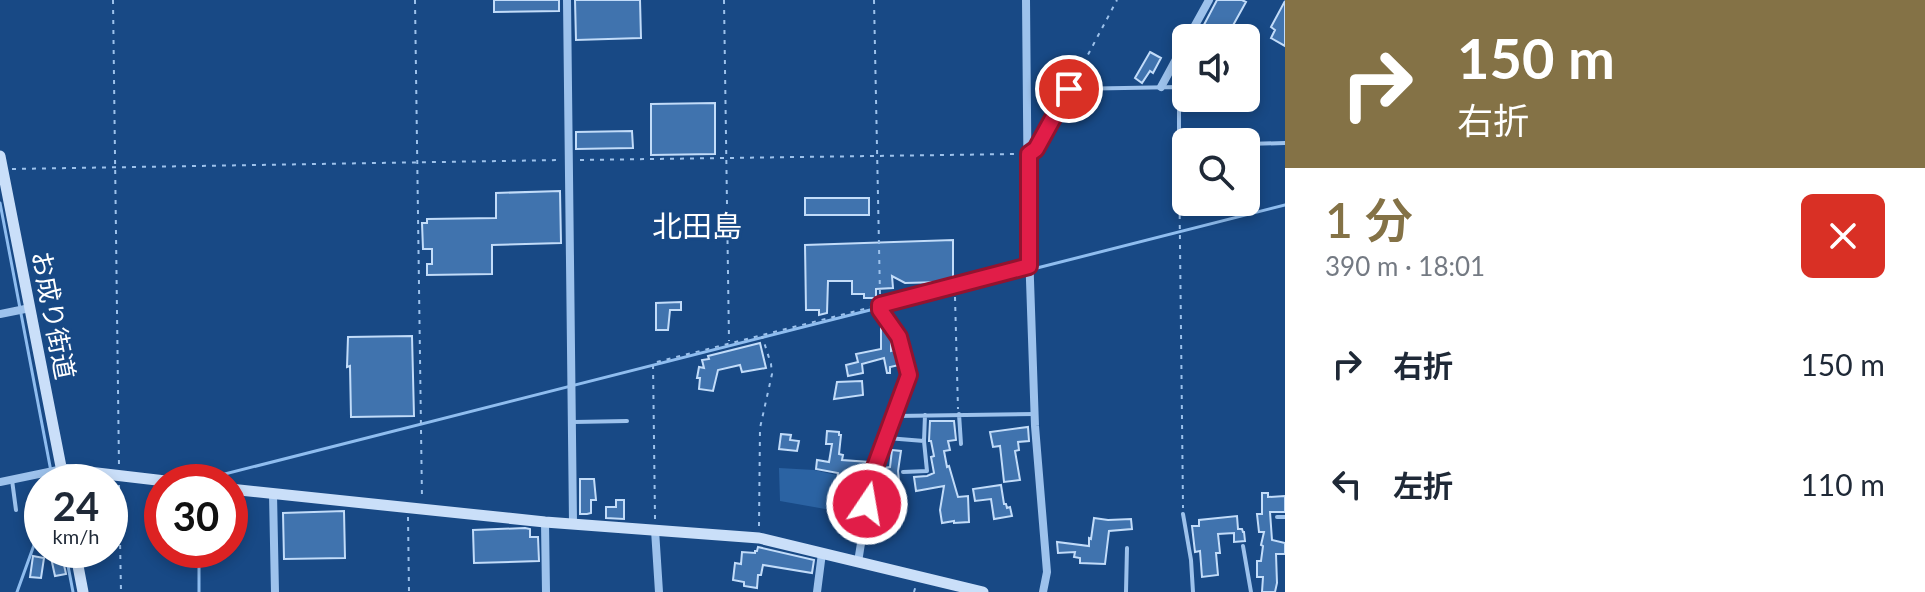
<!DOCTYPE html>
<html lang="ja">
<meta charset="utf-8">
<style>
:root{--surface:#fff;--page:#f2f2f3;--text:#1f2937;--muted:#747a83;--accent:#847246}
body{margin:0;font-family:Lato,"Noto Sans JP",sans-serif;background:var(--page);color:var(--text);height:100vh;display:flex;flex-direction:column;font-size:30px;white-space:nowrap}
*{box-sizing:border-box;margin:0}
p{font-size:26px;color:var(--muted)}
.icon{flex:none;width:44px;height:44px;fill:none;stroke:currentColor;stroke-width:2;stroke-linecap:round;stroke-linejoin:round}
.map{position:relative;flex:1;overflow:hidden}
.drawer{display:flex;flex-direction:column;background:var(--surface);width:640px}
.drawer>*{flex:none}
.guide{background:#847246;color:#fff;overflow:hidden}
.tools{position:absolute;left:1172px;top:24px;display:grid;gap:16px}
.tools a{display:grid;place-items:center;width:88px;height:88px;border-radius:12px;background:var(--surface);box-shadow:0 4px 12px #0003;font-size:40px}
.speed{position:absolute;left:24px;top:464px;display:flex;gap:16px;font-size:40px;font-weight:700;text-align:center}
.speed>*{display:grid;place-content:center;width:104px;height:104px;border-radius:50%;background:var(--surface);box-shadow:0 4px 12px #0003;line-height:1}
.speed small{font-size:20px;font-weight:400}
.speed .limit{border:12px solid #d22;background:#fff;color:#111}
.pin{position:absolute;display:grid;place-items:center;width:68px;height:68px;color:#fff;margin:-34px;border:4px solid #fff;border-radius:50%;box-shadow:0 2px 8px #0007}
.me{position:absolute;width:88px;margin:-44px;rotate:12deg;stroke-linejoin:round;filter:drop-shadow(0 0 6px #0008)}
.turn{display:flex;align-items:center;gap:28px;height:168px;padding:0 40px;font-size:36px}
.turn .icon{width:104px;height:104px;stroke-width:2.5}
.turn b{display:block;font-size:56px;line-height:68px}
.round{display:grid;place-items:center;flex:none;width:84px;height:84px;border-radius:12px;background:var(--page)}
.summary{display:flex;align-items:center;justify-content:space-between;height:136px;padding:0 40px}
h1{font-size:48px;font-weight:600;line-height:60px;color:var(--accent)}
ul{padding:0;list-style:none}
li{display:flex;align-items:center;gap:24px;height:120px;padding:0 40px}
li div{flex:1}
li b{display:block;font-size:30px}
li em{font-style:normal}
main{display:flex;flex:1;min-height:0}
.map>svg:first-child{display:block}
.green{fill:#2b63a3}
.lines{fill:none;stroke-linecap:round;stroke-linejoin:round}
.stream{stroke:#8fbdef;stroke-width:3}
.building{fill:#4073ae;stroke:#c2dcf9;stroke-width:2}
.path{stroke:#9dc2ec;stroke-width:2;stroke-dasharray:4 6;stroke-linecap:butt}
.lane{stroke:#9dc2ec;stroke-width:4}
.street{stroke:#9dc2ec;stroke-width:8}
.secondary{stroke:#cadff9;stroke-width:11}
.route-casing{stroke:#92132f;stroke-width:20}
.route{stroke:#e11d48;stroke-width:14}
.labels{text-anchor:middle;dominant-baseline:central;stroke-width:6;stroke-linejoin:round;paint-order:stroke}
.street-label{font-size:26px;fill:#fff;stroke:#184985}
.quarter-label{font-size:30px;fill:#fff;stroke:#184985}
</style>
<main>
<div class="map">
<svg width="1285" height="592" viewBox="0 0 1285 592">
<rect width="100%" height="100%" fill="#184985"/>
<path class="green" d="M779 468 814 470 836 475 831 510 780 501Z"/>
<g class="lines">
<path class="stream" d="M0 203 53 482
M1033 269 1285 205
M208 482 213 477 878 308
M65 550 73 592
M199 550V592
M17 592 42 523"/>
</g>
<path class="building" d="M494 0H559V11L494 12Z
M575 0H640L641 38 576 40Z
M1217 0H1242L1246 2 1226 38H1197Z
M1285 1V46L1271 38 1275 30 1271 27Z
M1150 52 1161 58 1153 73 1150 71 1142 83 1135 78Z
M715 103V154L651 155V104Z
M632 131 633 148 576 149V132Z
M560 191 561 243 492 245V274L427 275V264H432V249H423L422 223H427V219L496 218V193Z
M805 198H869V215H805Z
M953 240V279L941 282 905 283 892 276 893 288 876 289V298H864V294H852V281H828L827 313 819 315V310H806L805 245Z
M681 302V310H670L668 330H656V303Z
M881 328 884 329 891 338V351L895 350 899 365 890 367V373H887L884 358 862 364 863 373 848 376 846 365 858 362 856 354 881 349Z
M412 336 414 416 351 417 350 366 347 367 348 337Z
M760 343 766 368 742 372 740 365 718 370 713 391 699 389 700 378H697L699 367 704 368 702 360 709 359 708 356Z
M862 381 863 395 834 399 837 382Z
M930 421H954L956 440 948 441 950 450 944 451 947 467 949 466 958 497 968 496 969 522 954 523V521L942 523 940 510 944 486 916 491 914 477 927 476 934 473 931 457 934 456 931 441H929Z
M1028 427 1029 441 1018 442 1019 450 1015 451 1020 480 1004 482 1000 446 993 447 990 432Z
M827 431 839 432V435H841L839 454 843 455 842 460 869 462 865 474 861 498 845 497 844 502H834L838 473 816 469 817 460 829 462 832 444H826Z
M781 434 791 435 790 440 799 441 797 451 779 449Z
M892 450 901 451 898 471 899 481 894 504 882 502 883 468 890 467Z
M580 479H594L596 500H591V513L587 514H580Z
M1001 485 1004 504H1006L1007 508 1010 507 1012 516 994 519 991 499 975 501 973 489Z
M1262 493H1268V497L1285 496V512H1270L1272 540 1285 543V554H1276L1277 583 1275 592H1262L1263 577H1257V561H1261L1263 546 1261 545 1264 532H1259L1257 514H1262Z
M616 500H624V519L606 518V507H616Z
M344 511 345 558 284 559 283 513Z
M1237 516 1238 529H1242L1243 532H1244L1245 541 1234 542V533L1218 534 1220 553H1216L1218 575 1202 577 1200 551 1195 552 1192 526H1199V520Z
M1094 518 1108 520 1131 519 1132 529 1109 531 1105 564 1080 563V558L1074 557 1075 552 1058 553 1057 542 1089 546V538L1091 539Z
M525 528 530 529V537H538L539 561 474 563 473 530Z
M758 547 814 560 812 573 763 565 761 575H758L757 588 744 586V582L733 580 735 563 741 564 742 552 755 553V551H757Z
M61 551 66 574 55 576 50 553Z
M33 556 44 558 41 578 30 577Z"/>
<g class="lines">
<path class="path" d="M113 0 119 467
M415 0 422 500
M724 0 729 341
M874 0 880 295
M1074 81 1117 0
M1179 155 1183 508
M580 160 1017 154
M12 169 561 160
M955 297 958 409
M119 485 121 592
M408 517 409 592
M655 519 653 363 872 307
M759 526 760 428 772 374 771 364 762 336
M914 592 916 585"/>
<path class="lane" d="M1246 144 1285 143
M1029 154 1036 149 1069 89 1179 87V146L1186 145
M959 414 961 444
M896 416 1035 414
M574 422 627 421
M887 438 924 441
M903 472 927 471 924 441 925 415
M12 480 16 510
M1183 514 1191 560 1193 592
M1277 517H1285
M1243 546 1251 592
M1126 592 1127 548"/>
<path class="street" d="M567 0 573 523
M1026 0 1028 222 1035 426 1047 572 1043 592
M1188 38 1209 0
M1161 87 1186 41
M0 314 30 308
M0 482 63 469
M273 494 275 592
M545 522 546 592
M655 530 659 592
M858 562 872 475 909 375 899 337 880 310V305L1029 266
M817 592 822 553"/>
<path class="secondary" d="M0 156 64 482
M63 469 174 482
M230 489 545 522 759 538 983 592
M75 550 83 592"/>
</g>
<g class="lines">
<g class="route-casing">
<path id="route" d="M867 504 872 475 909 375 899 337 880 310V305L1029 266V154L1036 149 1069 89"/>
</g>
<use href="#route" class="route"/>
</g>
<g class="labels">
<g class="street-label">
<text transform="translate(54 315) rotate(79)">お成り街道</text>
</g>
<g class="quarter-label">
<text x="697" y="225">北田島</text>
</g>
</g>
</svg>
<div class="tools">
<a><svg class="icon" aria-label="sound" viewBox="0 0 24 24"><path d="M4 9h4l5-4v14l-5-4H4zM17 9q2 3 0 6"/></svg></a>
<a><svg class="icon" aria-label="search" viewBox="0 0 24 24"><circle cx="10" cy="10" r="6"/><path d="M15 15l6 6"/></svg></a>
</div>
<div class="speed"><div>24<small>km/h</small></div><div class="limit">30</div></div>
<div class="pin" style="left:1069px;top:89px;background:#d93025"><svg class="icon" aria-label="arrive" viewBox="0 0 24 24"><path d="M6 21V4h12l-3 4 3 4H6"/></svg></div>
<svg class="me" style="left:867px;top:504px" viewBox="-20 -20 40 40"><circle r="17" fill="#e11d48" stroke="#fff" stroke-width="3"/><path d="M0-11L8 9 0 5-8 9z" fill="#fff"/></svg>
</div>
<section class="drawer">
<div class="guide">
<div class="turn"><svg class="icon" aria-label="right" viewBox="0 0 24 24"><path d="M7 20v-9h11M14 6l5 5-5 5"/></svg><div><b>150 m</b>右折</div></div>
</div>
<div class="summary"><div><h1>1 分</h1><p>390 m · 18:01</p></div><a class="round" style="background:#d93025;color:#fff"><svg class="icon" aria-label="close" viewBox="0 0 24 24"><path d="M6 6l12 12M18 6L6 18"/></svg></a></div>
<ul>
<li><svg class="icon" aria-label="right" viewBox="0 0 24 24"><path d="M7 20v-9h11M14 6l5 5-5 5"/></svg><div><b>右折</b></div><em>150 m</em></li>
<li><svg class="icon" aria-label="left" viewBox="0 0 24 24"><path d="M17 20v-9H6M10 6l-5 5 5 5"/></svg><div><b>左折</b></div><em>110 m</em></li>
</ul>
</section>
</main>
